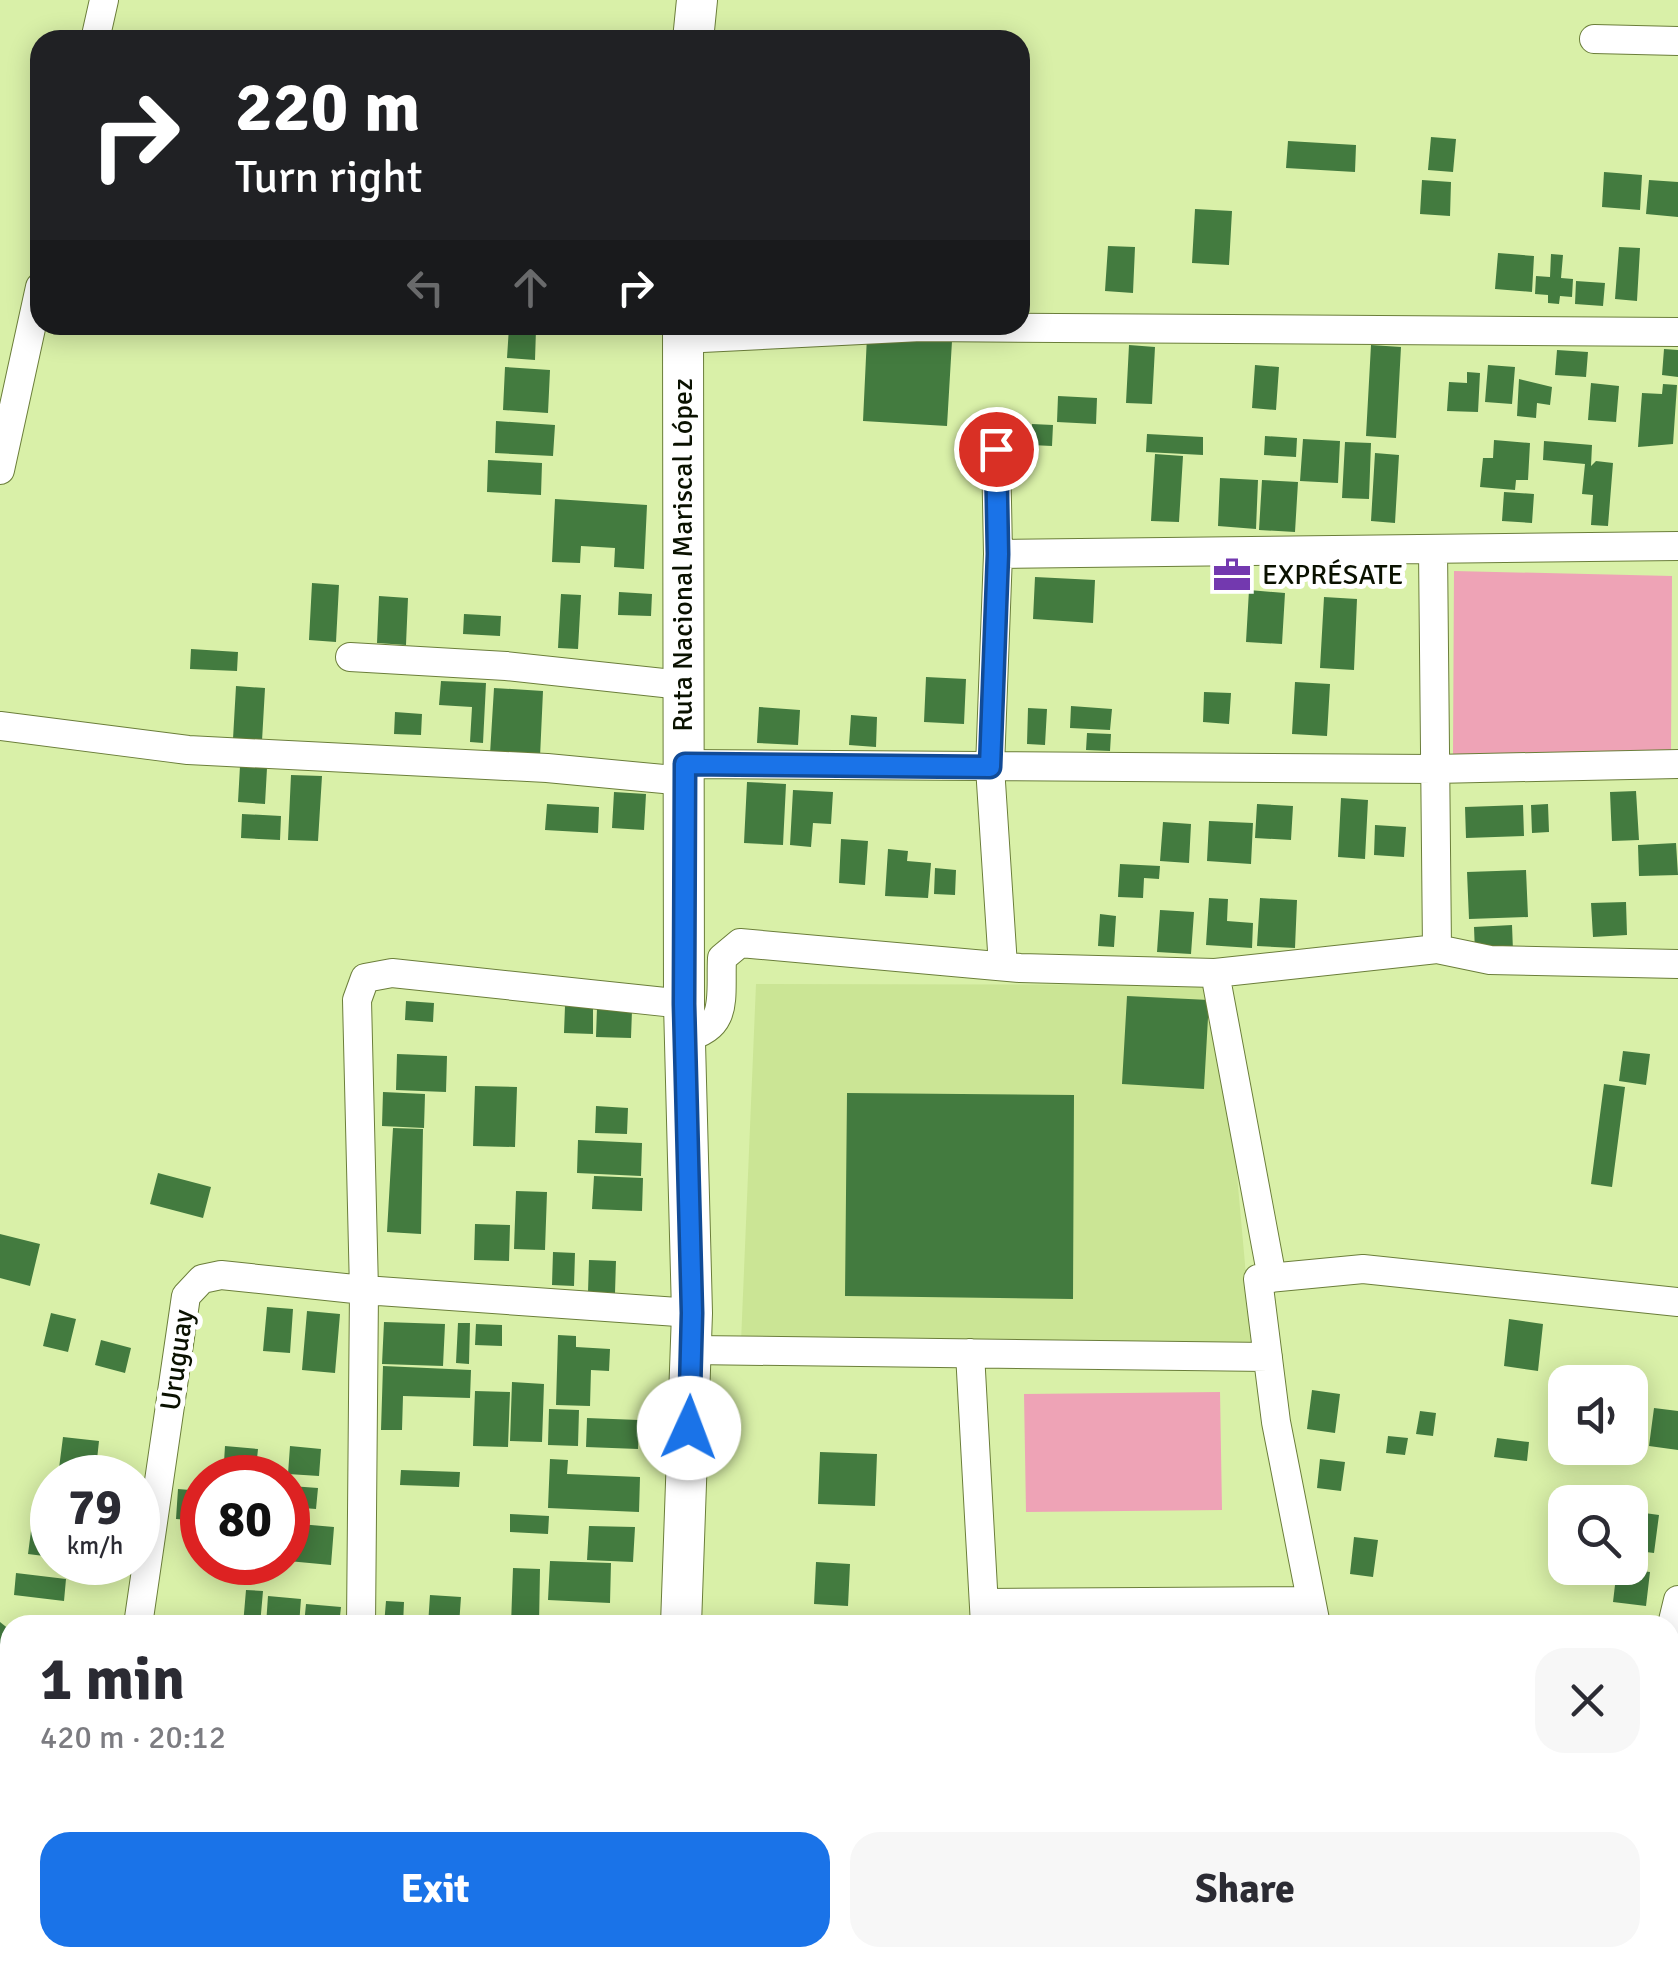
<!DOCTYPE html>
<meta charset="utf-8">
<style>
:root{--surface:#fff;--page:#f7f7f7;--text:#2b2b33;--muted:#7c7c81;--accent:#1a73e8}
body{margin:0;font-family:Signika,sans-serif;background:var(--page);color:var(--text);height:100vh;display:flex;flex-direction:column;font-size:38px;white-space:nowrap}
*{box-sizing:border-box;margin:0}
p{font-size:32px;color:var(--muted)}
.icon{flex:none;width:55px;height:55px;fill:none;stroke:currentColor;stroke-width:2;stroke-linecap:round;stroke-linejoin:round}
.map{position:relative;flex:1;overflow:hidden}
.side{position:absolute;left:0px;top:1615px;width:1680px;height:352px;display:flex;flex-direction:column;background:var(--surface);border-radius:30px 30px 0 0;box-shadow:0 5px 25px #0003}
.side>*{flex:none}
.guide{position:absolute;left:30px;top:30px;width:1000px;height:305px;border-radius:30px;box-shadow:0 5px 25px #0003;background:#202124;color:#fff;overflow:hidden}
.buttons{position:absolute;left:1548px;top:1365px;display:grid;gap:20px}
.buttons a{display:grid;place-items:center;width:100px;height:100px;border-radius:20px;background:var(--surface);box-shadow:0 5px 25px #0003;font-size:50px}
.speed{position:absolute;left:30px;top:1455px;display:flex;gap:20px;font-size:50px;font-weight:700;text-align:center}
.speed>*{display:grid;place-content:center;width:130px;height:130px;border-radius:50%;background:var(--surface);box-shadow:0 5px 25px #0003;line-height:1}
.speed small{font-size:25px;font-weight:400}
.speed .limit{border:15px solid #d22;background:#fff;color:#111}
.pin{position:absolute;display:grid;place-items:center;width:85px;height:85px;color:#fff;margin:-42px;border:5px solid #fff;border-radius:50%;box-shadow:0 2px 10px #0007}
.me{position:absolute;width:110px;margin:-55px;rotate:2deg;stroke-linejoin:round;filter:drop-shadow(0 0 8px #0008)}
.turn{display:flex;align-items:center;gap:35px;height:210px;padding:0 40px;font-size:45px}
.turn .icon{width:130px;height:130px;stroke-width:2.5}
.turn b{display:block;font-size:70px;line-height:85px}
.lanes{display:flex;align-items:center;height:95px;padding:0 40px;background:#0003;justify-content:center;gap:50px;direction:ltr}
.lanes .off{opacity:.35}
.round{display:grid;place-items:center;flex:none;width:105px;height:105px;border-radius:30px;background:var(--page)}
.headline{display:flex;align-items:center;justify-content:space-between;height:170px;padding:0 40px}
h1{font-size:60px;font-weight:700;line-height:75px}
.button{display:flex;gap:20px;margin-top:auto;padding:20px 40px}
.button a{flex:1;height:115px;border-radius:30px;background:var(--accent);color:#fff;font-size:40px;font-weight:700;line-height:115px;text-align:center}
.button a+a{background:var(--page);color:var(--text)}
.map>svg:first-child{display:block}
.built{fill:#cbe595}
.green{fill:#eea3b6}
.building{fill:#437b3f}
.lines{fill:none;stroke-linecap:round;stroke-linejoin:round}
.minor-casing{stroke:#6b7e3a;stroke-width:30}
.highway-casing{stroke:#6b7e3a;stroke-width:42}
.minor{stroke:#fff;stroke-width:28}
.highway{stroke:#fff;stroke-width:40}
.route-casing{stroke:#114b97;stroke-width:25}
.route{stroke:#1a73e8;stroke-width:18}
.labels{text-anchor:middle;dominant-baseline:central;stroke-width:10;stroke-linejoin:round;paint-order:stroke}
.street-label{font-size:28px;fill:#0a1100;stroke:#fff}
.poi-label{font-size:28px;fill:#0a1100;stroke:#fff;text-anchor:start}
</style>
<div class="map">
<svg width="1678" height="1966" viewBox="0 0 1678 1966">
<rect width="100%" height="100%" fill="#d9f0a8"/>
<path class="built" d="M756 984 1220 985 1252 1342 970 1353 741 1342Z"/>
<path class="green" d="M1454 571 1672 576 1671 752 1453 756Z
M1220 1392 1222 1510 1026 1512 1024 1394Z"/>
<path class="building" d="M1431 137 1456 139 1453 172 1428 170Z
M1288 141 1356 145 1355 172 1286 168Z
M1604 172 1642 175 1640 210 1602 207Z
M1422 180 1451 182 1450 216 1420 214Z
M1649 180 1678 182V217L1646 214Z
M1195 209 1232 211 1229 265 1192 263Z
M1108 246 1135 247 1133 293 1105 291Z
M1619 247 1640 248 1637 301 1615 299Z
M1498 253 1534 256 1532 292 1495 289Z
M1551 254 1563 255 1561 278 1573 279 1572 297 1560 296 1559 304 1548 303V295L1535 294 1536 276 1550 277Z
M1576 281 1605 283 1603 306 1575 304Z
M509 327 536 329 535 360 507 358Z
M867 336 952 341 947 426 863 421Z
M1129 345 1155 347 1152 404 1126 403Z
M1371 345 1401 347 1396 438 1366 436Z
M1664 349 1678 350V377L1662 375Z
M1557 350 1588 352 1586 377 1555 375Z
M1255 365 1279 367 1276 410 1252 408Z
M1488 365 1515 367 1512 404 1485 402Z
M505 367 550 370 548 413 503 410Z
M1467 372 1480 373 1478 412 1447 411 1449 382 1467 383Z
M1519 379 1552 387 1550 405 1537 403 1536 418 1517 416Z
M1591 383 1619 386 1616 422 1588 420Z
M1663 384 1677 385 1673 444 1638 447 1642 393 1662 394Z
M1058 396 1097 398 1096 424 1057 422Z
M496 421 555 425 553 456 495 453Z
M1032 424 1053 425 1052 446 1031 445Z
M1147 434 1203 437V455L1146 452Z
M1265 436 1297 438 1296 457 1264 455Z
M1303 439 1340 441 1338 483 1300 481Z
M1494 440 1530 443 1528 480H1516L1515 490 1480 487 1483 458H1493Z
M1544 441 1592 445 1591 466 1596 461 1613 463 1608 526 1591 525 1593 495 1582 494 1585 464 1543 460Z
M1345 442 1371 443 1369 499 1342 498Z
M1375 453 1399 455 1395 523 1371 521Z
M1155 454 1183 456 1179 522 1151 521Z
M488 460 542 463 541 495 487 492Z
M1220 478 1258 480 1256 529 1218 526Z
M1262 480 1298 482 1295 532 1259 530Z
M1504 492 1534 494 1532 523 1502 521Z
M555 499 647 505 644 569 614 567 615 548 581 546 580 563 552 562Z
M1035 577 1095 580 1093 623 1033 619Z
M312 583 339 585 336 642 309 640Z
M1249 590 1285 593 1282 644 1246 642Z
M619 592 652 594 651 616 618 615Z
M561 594 581 595 578 649 558 648Z
M379 596 408 598 406 645 377 643Z
M1324 597 1357 599 1354 670 1320 668Z
M464 614 501 616 500 636 463 634Z
M191 649 238 652 237 671 190 669Z
M926 677 966 679 964 724 924 722Z
M441 681 486 683 483 743 470 742 472 707 439 705Z
M1295 682 1330 684 1327 736 1292 734Z
M236 686 265 688 262 741 233 739Z
M494 688 543 691 540 757 490 754Z
M1204 692 1231 693 1229 724 1203 722Z
M1071 706 1112 709 1110 730 1070 728Z
M759 707 800 710 798 745 757 743Z
M1028 708 1047 709 1045 745 1027 744Z
M395 712 422 714 421 735 394 734Z
M851 715 877 717 876 747 849 745Z
M1087 733 1111 734 1110 751 1086 750Z
M240 766 267 768 265 804 238 802Z
M291 775 322 776 318 841 288 840Z
M747 782 786 784 783 845 744 843Z
M793 790 833 792 831 824 813 823 811 847 790 845Z
M1636 791 1639 840 1612 841 1610 792Z
M614 792 646 794 644 830 612 828Z
M1341 798 1368 800 1365 859 1338 857Z
M547 804 599 807 598 833 545 830Z
M1257 804 1293 806 1291 840 1255 838Z
M1548 804 1549 832 1532 833 1531 805Z
M1523 805 1524 836 1466 838 1465 807Z
M242 814 281 816 280 840 241 838Z
M1209 821 1253 823 1251 864 1207 861Z
M1163 822 1191 824 1189 863 1160 861Z
M1375 825 1406 827 1404 857 1374 855Z
M841 839 868 841 865 885 839 883Z
M1676 843 1678 875 1639 876 1638 845Z
M888 849 908 851 907 861 931 863 928 898 885 896Z
M1120 864 1160 866 1159 879 1144 878 1143 898 1118 897Z
M935 868 956 870 955 895 934 894Z
M1526 870 1528 917 1469 919 1467 872Z
M1209 898 1228 899 1227 921 1253 923 1252 948 1206 945Z
M1260 898 1297 900 1295 948 1257 946Z
M1626 902 1627 935 1593 937 1591 903Z
M1160 910 1194 912 1191 954 1157 952Z
M1100 914 1116 916 1114 947 1098 946Z
M1512 925 1513 951 1475 953 1474 927Z
M1127 996 1209 1000 1204 1089 1122 1084Z
M406 1001 434 1003 433 1022 405 1020Z
M565 1006 593 1008V1034L564 1033Z
M597 1008 632 1010 631 1038 596 1037Z
M1623 1051 1650 1054 1646 1085 1619 1081Z
M397 1054 447 1056 446 1092 396 1090Z
M1604 1084 1625 1087 1612 1187 1591 1184Z
M475 1086 517 1087 515 1147 473 1146Z
M383 1092 425 1094 424 1128 382 1126Z
M847 1093 1074 1095 1073 1299 845 1296Z
M596 1106 628 1108 627 1134 595 1133Z
M393 1128 423 1129 421 1234 387 1232Z
M578 1140 642 1143 641 1176 577 1173Z
M158 1173 211 1187 203 1218 150 1204Z
M594 1176 643 1178 642 1211 592 1209Z
M516 1191 547 1192 545 1250 514 1249Z
M475 1224 510 1225 509 1261 474 1260Z
M0 1234 40 1244 30 1286 0 1278Z
M553 1252 575 1253 574 1286 552 1285Z
M589 1260 616 1261 615 1293 588 1292Z
M267 1307 293 1309 290 1353 263 1351Z
M307 1311 340 1314 335 1373 302 1370Z
M51 1313 76 1319 68 1352 43 1346Z
M1509 1319 1543 1324 1538 1371 1504 1366Z
M384 1322 445 1324 443 1366 382 1364Z
M458 1323H470L469 1364 456 1363Z
M476 1324 502 1325V1346L475 1345Z
M558 1335 576 1336V1347L610 1349 609 1371 591 1370 590 1406 556 1405Z
M101 1340 131 1348 125 1373 95 1365Z
M383 1366 471 1370 470 1398 403 1396 402 1430H381Z
M512 1382 544 1384 542 1442 510 1441Z
M1312 1390 1340 1394 1335 1433 1307 1429Z
M475 1391 510 1392 508 1447 473 1446Z
M1654 1408 1678 1411V1450L1649 1446Z
M549 1409 579 1410 578 1446 548 1445Z
M1420 1411 1436 1413 1433 1436 1416 1434Z
M587 1418 639 1420 638 1449 586 1447Z
M1388 1436 1408 1438 1405 1455 1386 1453Z
M63 1437 99 1441 95 1478 58 1476Z
M1497 1438 1529 1442 1527 1461 1494 1457Z
M225 1446 258 1449 255 1478H223Z
M290 1446 321 1449 319 1476 288 1474Z
M820 1452 877 1454 875 1506 818 1504Z
M550 1459 568 1460 567 1474 640 1477 639 1512 548 1508Z
M1320 1459 1345 1462 1341 1491 1317 1488Z
M401 1470 460 1472 459 1487 400 1485Z
M291 1486 318 1488 316 1509 290 1507Z
M178 1489 202 1491V1521L176 1519Z
M1630 1511 1659 1515 1654 1553 1630 1550Z
M510 1514 549 1516 548 1534 510 1532Z
M288 1523 334 1527 331 1565 288 1561Z
M589 1526 635 1527 633 1562 587 1560Z
M31 1531 52 1533V1557L28 1554Z
M1354 1537 1378 1540 1373 1577 1350 1574Z
M550 1561 611 1563 610 1603 548 1600Z
M86 1562H117L116 1572 85 1569Z
M816 1562 850 1564 848 1606 814 1604Z
M513 1568 540 1569 539 1625H511Z
M1617 1568 1650 1572 1646 1606 1613 1602Z
M16 1573 66 1579 64 1601 14 1595Z
M246 1590 263 1591 260 1625H243Z
M430 1595 461 1597 459 1625H428Z
M268 1596 301 1599 299 1625H266Z
M386 1601 404 1602 403 1625H384Z
M306 1604 341 1607 339 1625H304Z
M0 1622 10 1630V1666L0 1658Z
M0 1710 10 1711V1746L0 1745Z
M6 1751 10 1752V1804L0 1802Z
M0 1815 10 1816V1850L0 1849Z
M1670 1889 1678 1891 1671 1944H1670Z
M789 1958H824L825 1966H789Z
M881 1958H915L916 1966H881Z
M1193 1958H1223L1225 1966H1195Z"/>
<g class="lines">
<g class="minor-casing">
<path id="minor" d="M1594 39 1678 41
M95 40 104 0
M682 339 921 327 1678 332
M996 449 998 554 990 767 1003 966
M0 470 40 287
M1433 549 1437 949
M998 554 1678 546
M350 657 506 666 682 685
M0 726 188 750 547 768 685 781
M685 764 1434 769 1678 764
M1215 973 1272 1278
M685 1037C730 1028 720 997 722 958L740 943 1020 968 1215 973 1437 949 1490 960 1678 964
M692 1350 1268 1357
M970 1353 985 1625
M984 1603 1311 1601
M138 1625 186 1296 202 1279 221 1275 364 1290 692 1313
M361 1625 364 1290 357 1000 365 978 392 973 684 1004
M1316 1625 1276 1422 1258 1279 1363 1269 1678 1302
M1670 1633 1678 1600
M1670 1783 1678 1828
M369 1958V1966
M1000 1958V1966
M1582 1958 1604 1966
M31 1966H63
M578 1966 674 1958
M1391 1966 1393 1958"/>
</g>
<g class="highway-casing">
<path id="highway" d="M693 40 697 0
M681 1625 692 1313 684 1004 683 325
M692 1958 693 1966"/>
</g>
<use href="#minor" class="minor"/>
<use href="#highway" class="highway"/>
</g>
<g class="lines">
<g class="route-casing">
<path id="route" d="M689 1428 692 1313 684 1004 685 764 990 767 998 554 996 449"/>
</g>
<use href="#route" class="route"/>
</g>
<defs>
<g id="office-bare" transform="scale(3)"><path d="M-6-3h4V-5.5h4V-3h4V5H-6ZM-1-4.5V-3h2v-1.5ZM-6 0V1H6V0Z" fill="#7339af" stroke="#fff" stroke-width="2.5" paint-order="stroke"/></g>
</defs>
<g fill-rule="evenodd">
<use href="#office-bare" x="1232" y="575"/>
</g>
<g class="labels">
<g class="street-label">
<text transform="translate(683 555) rotate(-90)">Ruta Nacional Mariscal López</text>
<text transform="translate(177 1360) rotate(-82)">Uruguay</text>
</g>
<g class="poi-label">
<text x="1262" y="575">EXPRÉSATE</text>
</g>
</g>
</svg>
<div class="buttons">
<a><svg class="icon" aria-label="sound" viewBox="0 0 24 24"><path d="M4 9h4l5-4v14l-5-4H4zM17 9q2 3 0 6"/></svg></a>
<a><svg class="icon" aria-label="search" viewBox="0 0 24 24"><circle cx="10" cy="10" r="6"/><path d="M15 15l6 6"/></svg></a>
</div>
<div class="speed"><div>79<small>km/h</small></div><div class="limit">80</div></div>
<div class="pin" style="left:996px;top:449px;background:#d93025"><svg class="icon" aria-label="arrive" viewBox="0 0 24 24"><path d="M6 21V4h12l-3 4 3 4H6"/></svg></div>
<svg class="me" style="left:689px;top:1428px" viewBox="-20 -20 40 40"><circle r="19" fill="#fff"/><path d="M0-13L10 11 0 6-10 11z" fill="#1a73e8"/></svg>
<div class="guide">
<div class="turn"><svg class="icon" aria-label="right" viewBox="0 0 24 24"><path d="M7 20v-9h11M14 6l5 5-5 5"/></svg><div><b>220 m</b>Turn right</div></div>
<div class="lanes"><svg class="icon off" aria-label="left" viewBox="0 0 24 24"><path d="M17 20v-9H6M10 6l-5 5 5 5"/></svg><svg class="icon off" aria-label="ahead" viewBox="0 0 24 24"><path d="M12 20V5M6 11l6-6 6 6"/></svg><svg class="icon" aria-label="right" viewBox="0 0 24 24"><path d="M7 20v-9h11M14 6l5 5-5 5"/></svg></div>
</div>
<section class="side">
<div class="headline"><div><h1>1 min</h1><p>420 m · 20:12</p></div><a class="round"><svg class="icon" aria-label="close" viewBox="0 0 24 24"><path d="M6 6l12 12M18 6L6 18"/></svg></a></div>
<div class="button"><a>Exit</a><a>Share</a></div>
</section>
</div>
